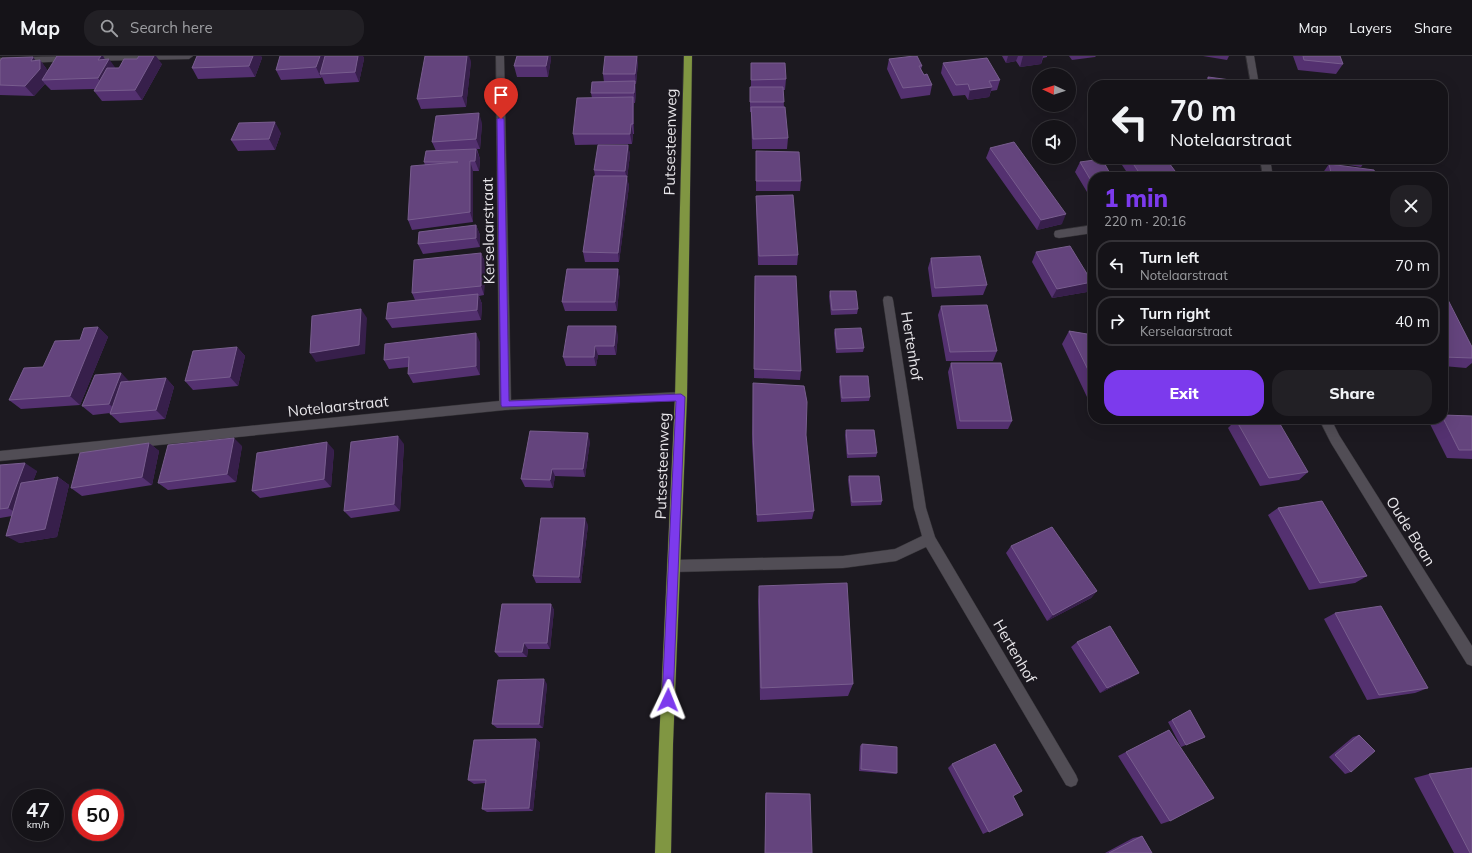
<!DOCTYPE html>
<meta charset="utf-8">
<style>
:root{--surface:#151318;--page:#222025;--text:#f1f3f6;--muted:#9d9ea2;--line:#343237;--accent:#7c3aed}
body{margin:0;font-family:Mulish,sans-serif;background:var(--page);color:var(--text);height:100vh;display:flex;flex-direction:column;font-size:15px;white-space:nowrap}
*{box-sizing:border-box;margin:0}
p{font-size:13px;color:var(--muted)}
.icon{flex:none;width:22px;height:22px;fill:none;stroke:currentColor;stroke-width:2;stroke-linecap:round;stroke-linejoin:round}
.map{position:relative;flex:1;overflow:hidden}
.panel{position:absolute;left:1088px;top:116px;width:360px;height:252px;display:flex;flex-direction:column;background:var(--surface);border-radius:16px;box-shadow:0 4px 16px #0002,0 0 0 1px var(--line)}
.panel>*{flex:none}
.banner{position:absolute;left:1088px;top:24px;width:360px;height:84px;border-radius:16px;box-shadow:0 4px 16px #0002,0 0 0 1px var(--line);background:#151318;color:var(--text);overflow:hidden}
.needle{width:26px;rotate:274deg}
.tools{position:absolute;left:1032px;top:12px;display:grid;gap:8px}
.tools a{display:grid;place-items:center;width:44px;height:44px;border-radius:50%;background:var(--surface);box-shadow:0 4px 16px #0002,0 0 0 1px var(--line);font-size:20px}
.speed{position:absolute;left:12px;top:733px;display:flex;gap:8px;font-size:20px;font-weight:700;text-align:center}
.speed>*{display:grid;place-content:center;width:52px;height:52px;border-radius:50%;background:var(--surface);box-shadow:0 4px 16px #0002,0 0 0 1px var(--line);line-height:1}
.speed small{font-size:10px;font-weight:400}
.speed .limit{border:6px solid #d22;background:#fff;color:#111}
.pin{position:absolute;display:grid;place-items:center;width:34px;height:34px;color:#fff;margin:-41px -17px;border-radius:50% 50% 50% 0;rotate:-45deg;box-shadow:0 0 4px #0007}
.pin .icon{rotate:45deg}
.me{position:absolute;width:44px;margin:-22px;rotate:2deg;stroke-linejoin:round;filter:drop-shadow(0 0 3px #0008)}
.turn{display:flex;align-items:center;gap:14px;height:84px;padding:0 16px;font-size:18px}
.turn .icon{width:52px;height:52px;stroke-width:2.5}
.turn b{display:block;font-size:28px;line-height:34px}
.round{display:grid;place-items:center;flex:none;width:42px;height:42px;border-radius:16px;background:var(--page)}
.summary{display:flex;align-items:center;justify-content:space-between;height:68px;padding:0 16px}
h1{font-size:24px;font-weight:800;line-height:30px;color:var(--accent)}
.button{display:flex;gap:8px;margin-top:auto;padding:8px 16px}
.button a{flex:1;height:46px;border-radius:16px;background:var(--accent);color:#fff;font-size:16px;font-weight:800;line-height:46px;text-align:center}
.button a+a{background:var(--page);color:var(--text)}
ul{padding:0;list-style:none}
li{display:flex;align-items:center;gap:12px;height:50px;margin:0 8px 6px;padding:0 8px;border:2px solid var(--line);border-radius:16px}
li div{flex:1}
li b{display:block;font-size:15px}
li em{font-style:normal}
header{display:flex;align-items:center;gap:24px;box-sizing:border-box;height:56px;padding:0 20px;background:var(--surface);border-bottom:1px solid var(--line)}
header strong{font-size:19px}
nav{display:flex;gap:22px;margin-inline-start:auto;font-size:14px}
.search{width:280px;height:36px;background:var(--page);display:flex;align-items:center;gap:10px;box-sizing:border-box;padding:0 14px;border-radius:16px;color:var(--muted);font-size:15px}
.map>svg:first-child{display:block}
.lines{fill:none;stroke-linecap:round;stroke-linejoin:round}
.minor-casing{stroke:#343236;stroke-width:1}
.major-casing{stroke:#343236;stroke-width:1}
.minor{fill:#514d55;fill-rule:evenodd}
.major{fill:#809642;fill-rule:evenodd}
.wall{fill:#543170}
.shaded-wall{fill:#371f4b}
.building{fill:#64447d;stroke:#785d8e}
.route{fill:#7c3aed;stroke:#51269a}
.labels{text-anchor:middle;dominant-baseline:central;stroke-width:4;stroke-linejoin:round;paint-order:stroke}
.street-label{font-size:15px;fill:#e7e5e9;stroke:#1c1920}
</style>
<header>
<strong>Map</strong>
<div class="search"><svg class="icon" aria-label="search" viewBox="0 0 24 24"><circle cx="10" cy="10" r="6"/><path d="M15 15l6 6"/></svg>Search here</div>
<nav><a>Map</a><a>Layers</a><a>Share</a></nav>
</header>
<div class="map">
<svg width="1472" height="797" viewBox="0 0 1472 797">
<rect width="100%" height="100%" fill="#1c1920"/>
<g class="lines">
<g class="minor-casing">
<path id="minor" d="M71 0 75 3 74 5 0 8V2Z
M89 0H193L189 3 86 5 85 3Z
M496 0H504L511 344 681 336 685 338 687 341 685 344 505 354 0 405V395L499 345Z
M1246 0H1254L1259 29H1251Z
M1260 103H1270L1273 121H1263Z
M1093 169V177L1059 182 1055 181 1054 178 1055 175 1059 174Z
M888 240 892 241 893 244 926 452 935 481 1076 719 1078 724 1076 729 1071 731 1066 729 926 491 896 505 843 512 674 516 669 514 668 510 669 506 674 504 843 500 895 493 922 480 914 452 883 244 884 241Z
M1319 363H1331L1339 379 1472 590V610L1467 608 1331 387Z"/>
</g>
<g class="major-casing">
<path id="major" d="M684 0H692L687 341 673 688 671 797H655L659 688 675 341Z"/>
</g>
<use href="#minor" class="minor"/>
<use href="#major" class="major"/>
</g>
<path class="wall" d="M57 0H103L105 4 115 12 162 8 142 44 102 45 94 35 95 33 51 34 45 28 34 40 0 39V5L33 1 35 4H40L48 15Z
M197 0H261L262 2 255 21 198 23 192 12Z
M280 0H363L364 3 359 26 325 28 322 21 321 22 281 24 276 14Z
M517 0H551V3L548 21H517L514 10Z
M1002 0H1047V1L1043 2 1041 8 1020 11 1016 5 1006 7Z
M1069 0H1096L1095 1 1072 4Z
M1203 0H1229L1227 4Z
M1293 0H1340L1343 8 1336 18 1298 14Z
M889 3 922 10 921 14 924 19 932 29 930 39 901 43 887 13Z
M471 5 466 51 421 53 417 43Z
M638 6 636 28H635L636 36 635 47H634V78H633L632 88 575 89 573 78 592 42 591 37 604 26 603 18Z
M751 7 786 23 785 34H783L784 51 788 82 787 93H752L751 56H750V31H751Z
M943 7 1000 24 997 34 991 35 989 41 968 44 965 39 953 40 941 17Z
M1208 21 1239 29H1204Z
M482 67 480 93H477L480 103 479 115H473V166L412 174 408 164 425 109 424 106 436 95 432 86Z
M281 77 275 94 238 95 231 84Z
M628 89 630 99 627 122 629 130 619 206H585L583 196 595 120 594 114Z
M990 92 1062 168 1037 174 986 102Z
M756 95 801 125 800 135H756Z
M1118 103H1166L1178 119 1177 121H1130Z
M1211 103H1237L1234 108 1211 105Z
M1312 103H1367L1361 111Z
M1080 106 1093 121V141H1090L1075 116Z
M1329 108 1376 121H1322V118Z
M756 140 798 199 797 209H758L756 150Z
M476 169 480 179V191L423 198 418 188Z
M1036 196 1092 226 1087 236 1052 242 1032 206Z
M481 197 485 206 484 239 479 240 482 248 481 264 392 272 386 263 415 244 412 237Z
M931 202 987 229 983 239 932 241 928 212Z
M618 213 620 223 617 255H565L562 246Z
M755 220 801 315 800 324 754 322Z
M830 235 858 253 857 258 831 259 829 240Z
M1443 240 1472 302V307L1466 312 1443 310Z
M941 250 997 295 993 305H946L938 259Z
M98 271 108 281 80 349 21 353 9 344 80 284Z
M835 273 864 292 863 296 836 297 834 277Z
M1069 275 1093 279V342L1087 341 1062 288Z
M618 279 616 299H598L596 310H566L563 301Z
M480 286V319L413 327 408 318V311L389 313 384 304Z
M237 291 245 300 238 330 193 334 185 325Z
M951 307 1012 365 1008 373H957L948 316Z
M121 317 129 326 166 322 174 331 165 363 120 367 110 358V357L93 359 82 350Z
M840 320 870 341 869 345 841 346 839 325Z
M753 327 806 379 814 455 812 463 757 466 752 386Z
M1443 359 1472 360V403L1447 402 1430 368 1436 363H1443Z
M1236 364 1308 416 1299 424 1260 430 1228 372Z
M846 374 877 397 876 401 847 402 845 379Z
M590 385 585 421 555 420 553 432 525 431 521 423Z
M149 387 159 395 152 429 82 440 71 432Z
M404 388 400 455 351 462 344 455Z
M242 390 236 426 168 434 158 427Z
M334 394 331 431 260 442 252 435Z
M0 409 37 415 33 425 58 421 69 429 57 481 19 487 12 460 0 462Z
M849 420 882 445 881 449 851 450 848 424Z
M1278 452 1367 520 1355 527 1309 534 1268 459Z
M588 469 581 527H536L533 520Z
M1011 490 1097 535 1091 542 1047 565 1006 497Z
M759 530 853 628 848 640 760 644 758 545Z
M551 548 554 554 550 593H528L527 601H499L495 596Z
M1335 557 1428 632 1415 637 1367 644 1324 563Z
M1077 586 1131 622 1100 637 1071 591Z
M547 628 543 672H497L492 668Z
M1190 654 1205 681 1181 691 1168 666Z
M1169 674 1170 765 1161 768 1118 700Z
M1359 679 1351 716 1345 718 1329 701 1353 681Z
M536 683 540 687 533 755 487 756 482 753 485 727 474 728 468 724Z
M862 688 897 717 896 718 859 715 860 690Z
M952 708 1013 740 1023 759 983 778 948 712Z
M1429 718 1472 797H1454L1414 722Z
M766 737 812 797H765V740Z
M1142 780 1152 797H1105L1133 782Z"/>
<path class="shaded-wall" d="M101 0H103L107 7 109 3 117 14 106 33 98 22V4Z
M154 0H156L162 8 142 44 135 34Z
M253 0H261L262 2 255 21 249 10Z
M320 0H325L320 18 321 22 316 11Z
M358 0H363L364 3 359 26 355 16Z
M467 0H469L471 5 466 51 462 40Z
M548 0H551V3L548 21 546 10Z
M637 0 638 6 636 28 635 18Z
M1008 0H1018L1016 5 1006 7Z
M1023 0H1043L1041 8 1020 11Z
M33 1 40 10V4L48 15 42 24 45 28 34 40 25 30 31 5Z
M635 25 636 36 635 47 634 37Z
M992 31 989 41 968 44 970 34Z
M633 41 634 52V78L633 68Z
M479 57 482 67 480 93 476 83Z
M275 66 281 77 275 94 269 83Z
M631 68 633 78 632 88 630 78Z
M628 89 630 99 627 122 629 130 619 206 618 197 627 123 625 115Z
M476 93 480 103 479 115 475 105Z
M470 105 473 115V166L470 156Z
M1066 158 1062 168 1037 174 1041 164Z
M476 169 480 179V191L476 182Z
M481 197 485 206 484 239 481 230Z
M618 213 620 223 617 255 615 246Z
M1092 226 1087 236 1052 242 1057 233Z
M478 238 482 248 481 264 477 254Z
M361 253 367 262 365 298 316 306 310 297Z
M616 270 618 279 616 299 614 290Z
M98 271 108 281 80 349 70 340Z
M476 277 480 286V319L476 310Z
M595 290 598 299 596 310 594 301Z
M237 291 245 300 238 330 230 321Z
M121 317 130 326 119 357 109 348Z
M166 322 174 331 165 363 156 354Z
M588 377 590 385 585 421 583 413Z
M398 380 404 388 400 455 394 448Z
M234 382 242 390 236 426 227 418Z
M327 386 334 394 331 431 324 423Z
M149 387 159 395 152 429 142 421Z
M25 407 37 415 20 459 8 452Z
M552 413 555 420 553 432 550 424Z
M58 421 69 429 57 481 19 487 6 480Z
M585 462 588 469 581 527 579 521Z
M1097 535 1091 542 1047 565 1053 559Z
M551 548 554 554 550 593 547 587Z
M524 587 528 593 527 601 522 596Z
M1139 617 1131 622 1100 637 1107 632Z
M544 623 547 628 543 672 539 668Z
M536 683 540 687 533 755 529 752Z"/>
<path class="building" d="M57 0H101L98 4 109 3 98 22 42 24Z
M139 0H154L135 34 94 35 107 12H119L124 3H137Z
M197 0H253L249 10 192 12Z
M280 0H320L316 11 276 14Z
M325 0H358L355 16 320 18Z
M425 0H467L462 40 417 43Z
M517 0H548L546 10H514Z
M605 0H637L635 18H603Z
M914 0H917L922 10H919L924 19 927 18 932 29 903 32 889 3Z
M1303 0H1340L1343 8 1304 4Z
M33 1 31 5 40 4V13L25 30 0 29V5L2 2Z
M987 2 1000 24 989 25 992 31 970 34 968 28 956 29 943 7Z
M751 7H785L786 23 751 24Z
M1208 21 1238 25 1239 29H1209Z
M635 25 634 37H591L592 26Z
M750 31H783L784 46H750Z
M633 41V68H631L630 78H573L577 42Z
M751 51H785L788 82 753 83Z
M479 57 476 83 432 86 436 60Z
M275 66 269 83 231 84 239 67Z
M1014 86 1066 158 1041 164 990 92Z
M598 89H628L625 115 594 114Z
M476 93 475 105H470V156L408 164 411 110 458 106H424L426 95Z
M756 95 799 96 801 125H756Z
M1102 103 1112 121H1093V128L1080 106Z
M1130 103H1166L1178 119 1167 121H1142Z
M1329 108 1374 114 1376 121H1332Z
M594 120H627L618 197 583 196Z
M793 139 798 199 759 200 756 140Z
M476 169V182L418 188 419 176Z
M1070 190 1092 226 1057 233 1036 196Z
M481 197V230L412 237 414 204Z
M980 200 987 229 935 232 931 202Z
M567 213H618L615 246H562Z
M755 220H796L801 315 754 313Z
M830 235H856L858 253 832 254Z
M478 238 477 254 386 263 388 247Z
M1443 240H1446L1472 291V302L1443 301Z
M987 249 997 295 950 296 941 250Z
M361 253 359 289 310 297 312 260Z
M568 270H616L614 290H595L594 301H563Z
M98 271 70 340 9 344 24 312 43 311 55 285 80 284 84 272Z
M861 272 864 292 837 293 835 273Z
M1069 275 1093 279V324Z
M476 277V310L408 318 409 301 384 304 385 288Z
M237 291 230 321 185 325 193 295Z
M951 307H1001L1012 365H960Z
M121 317 109 348 82 350 95 319Z
M840 320H868L870 341 842 342Z
M166 322 156 354 110 358 121 326Z
M753 327 804 330 807 346 806 379 814 455 757 459 753 378Z
M1443 359 1472 360V394H1459L1443 362Z
M1241 363H1277L1308 416 1269 422 1236 364Z
M846 374H874L877 397 848 398Z
M530 375 588 377 583 413H552L550 424 521 423Z
M398 380 394 448 344 455 351 386Z
M234 382 227 418 158 427 168 389Z
M327 386 324 423 252 435 257 397Z
M149 387 142 421 71 432 80 397Z
M25 407 8 452 0 453V409Z
M849 420H879L882 445 852 446Z
M58 421 45 473 6 480 21 427Z
M1322 445 1367 520 1320 527 1278 452Z
M541 462H585L579 521 533 520Z
M1052 471 1097 535 1053 559 1011 490Z
M847 527 853 628 761 632 759 530Z
M502 548H551L547 587H524L522 596H495Z
M1381 550 1428 632 1379 639 1335 557Z
M1110 570 1139 617 1107 632 1077 586Z
M544 623 539 668H492L498 624Z
M1190 654 1205 681 1186 689 1172 664Z
M1169 674 1214 742 1170 765 1126 696Z
M1359 679 1375 695 1351 716 1335 699Z
M536 683 529 752 482 753 486 724H468L474 684Z
M862 688 897 691V717L861 713Z
M995 688 1022 735 1013 740 1023 759 989 776 952 708Z
M1472 712V797H1470L1429 718Z
M766 737 810 738 812 797H765Z
M1142 780 1152 797H1109Z"/>
<path class="route" d="M501 61 504 63 509 345 681 338 685 341 673 644 671 648 668 649 664 648 662 644 676 345 502 351 501 349 497 63Z"/>
<g class="labels">
<g class="street-label">
<text transform="translate(670 86) rotate(-89)">Putsesteenweg</text>
<text transform="translate(488 175) rotate(-91)">Kerselaarstraat</text>
<text transform="translate(912 290) rotate(81)">Hertenhof</text>
<text transform="translate(338 350) rotate(-6)">Notelaarstraat</text>
<text transform="translate(662 410) rotate(-88)">Putsesteenweg</text>
<text transform="translate(1411 475) rotate(58)">Oude Baan</text>
<text transform="translate(1015 595) rotate(60)">Hertenhof</text>
</g>
</g>
</svg>
<div class="tools">
<a><svg class="needle" viewBox="-14 -14 28 28"><path d="M0-13l5 13h-10z" fill="#e53935"/><path d="M0 13l5-13h-10z" fill="#9d9ea2"/></svg></a>
<a><svg class="icon" aria-label="sound" viewBox="0 0 24 24"><path d="M4 9h4l5-4v14l-5-4H4zM17 9q2 3 0 6"/></svg></a>
</div>
<div class="speed"><div>47<small>km/h</small></div><div class="limit">50</div></div>
<div class="pin" style="left:501px;top:63px;background:#d93025"><svg class="icon" aria-label="arrive" viewBox="0 0 24 24"><path d="M6 21V4h12l-3 4 3 4H6"/></svg></div>
<svg class="me" style="left:668px;top:644px" viewBox="-20 -20 40 40"><path d="M0-17L14 15 0 8-14 15z" fill="#7c3aed" stroke="#fff" stroke-width="4"/></svg>
<div class="banner">
<div class="turn"><svg class="icon" aria-label="left" viewBox="0 0 24 24"><path d="M17 20v-9H6M10 6l-5 5 5 5"/></svg><div><b>70 m</b>Notelaarstraat</div></div>
</div>
<section class="panel">
<div class="summary"><div><h1>1 min</h1><p>220 m · 20:16</p></div><a class="round"><svg class="icon" aria-label="close" viewBox="0 0 24 24"><path d="M6 6l12 12M18 6L6 18"/></svg></a></div>
<ul>
<li><svg class="icon" aria-label="left" viewBox="0 0 24 24"><path d="M17 20v-9H6M10 6l-5 5 5 5"/></svg><div><b>Turn left</b><p>Notelaarstraat</p></div><em>70 m</em></li>
<li><svg class="icon" aria-label="right" viewBox="0 0 24 24"><path d="M7 20v-9h11M14 6l5 5-5 5"/></svg><div><b>Turn right</b><p>Kerselaarstraat</p></div><em>40 m</em></li>
</ul>
<div class="button"><a>Exit</a><a>Share</a></div>
</section>
</div>
